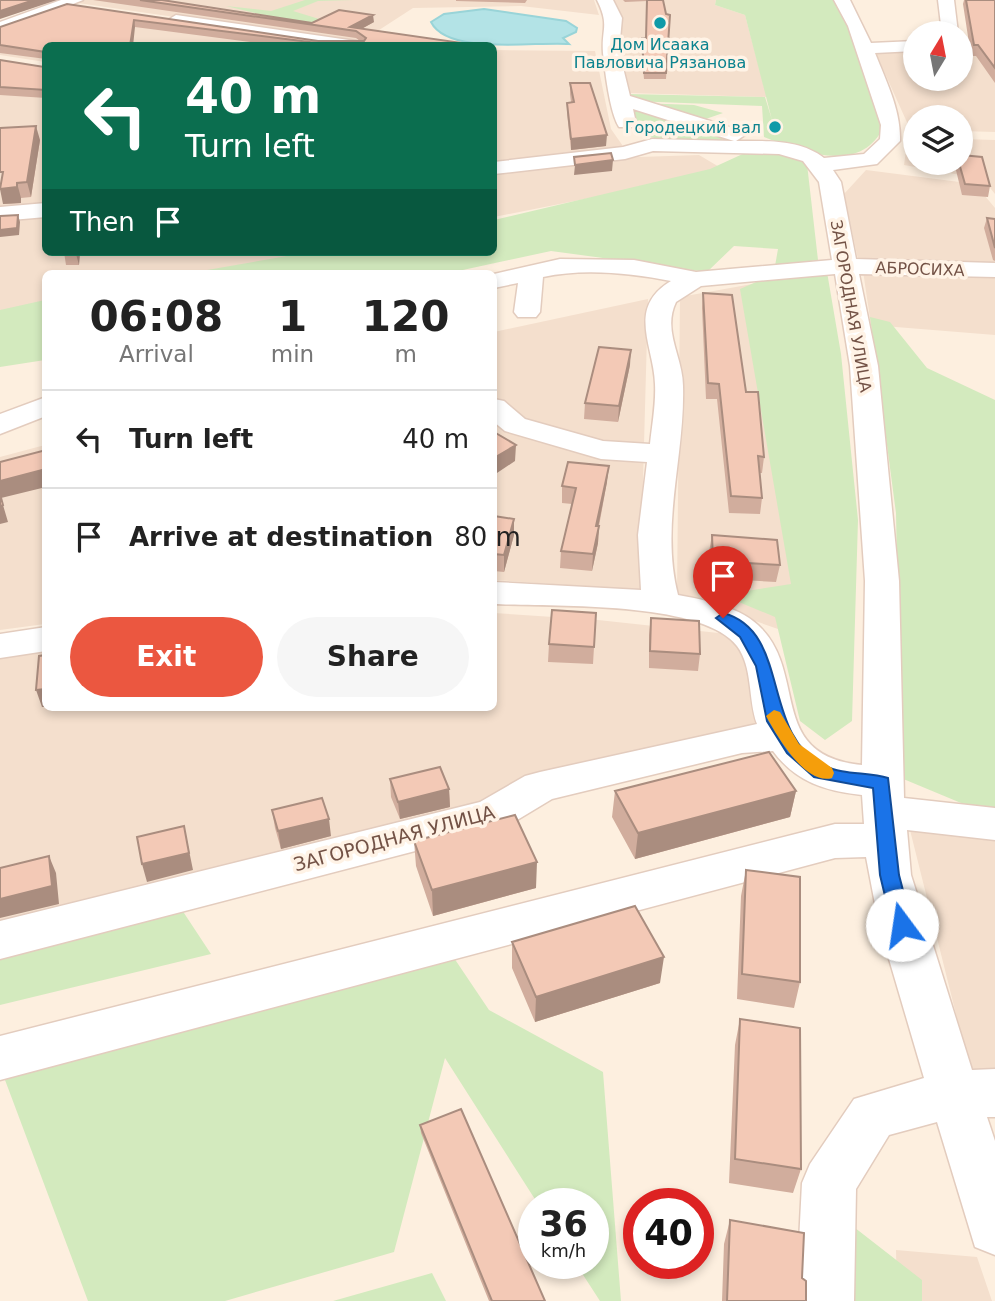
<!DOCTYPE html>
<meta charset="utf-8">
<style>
:root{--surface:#fff;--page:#f6f6f6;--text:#222;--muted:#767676;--line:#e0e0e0;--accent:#eb5740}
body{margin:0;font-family:"DejaVu Sans",sans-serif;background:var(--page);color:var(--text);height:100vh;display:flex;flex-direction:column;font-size:26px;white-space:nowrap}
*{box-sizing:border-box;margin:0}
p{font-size:23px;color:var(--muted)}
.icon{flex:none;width:38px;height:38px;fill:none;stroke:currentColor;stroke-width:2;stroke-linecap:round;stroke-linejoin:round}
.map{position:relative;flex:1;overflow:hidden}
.panel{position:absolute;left:42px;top:270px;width:455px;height:441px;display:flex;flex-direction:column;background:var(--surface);border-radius:10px;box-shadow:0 4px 10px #0003}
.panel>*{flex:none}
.banner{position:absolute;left:42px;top:42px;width:455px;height:214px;border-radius:10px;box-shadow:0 4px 10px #0003;background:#0b6e4f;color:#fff;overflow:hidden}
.needle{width:46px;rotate:10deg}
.controls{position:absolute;left:903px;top:21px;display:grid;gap:14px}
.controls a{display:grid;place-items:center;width:70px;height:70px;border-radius:50%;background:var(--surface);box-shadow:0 4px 10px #0003;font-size:35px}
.speed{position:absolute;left:518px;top:1188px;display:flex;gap:14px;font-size:35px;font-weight:700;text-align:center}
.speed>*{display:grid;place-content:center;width:91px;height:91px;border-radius:50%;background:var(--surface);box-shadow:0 4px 10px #0003;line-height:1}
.speed small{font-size:18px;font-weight:400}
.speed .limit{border:10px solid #d22;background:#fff;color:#111}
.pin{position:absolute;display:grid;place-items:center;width:60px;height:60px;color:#fff;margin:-72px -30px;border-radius:50% 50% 50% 0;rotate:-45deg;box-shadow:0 0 7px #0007}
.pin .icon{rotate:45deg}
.me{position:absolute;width:77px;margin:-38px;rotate:346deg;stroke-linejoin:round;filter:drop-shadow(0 0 5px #0008)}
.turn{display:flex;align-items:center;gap:24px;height:147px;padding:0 28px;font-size:32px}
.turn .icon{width:91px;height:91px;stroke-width:2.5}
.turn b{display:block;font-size:49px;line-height:60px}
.then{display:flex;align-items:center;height:66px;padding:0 28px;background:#0003;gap:14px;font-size:26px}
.eta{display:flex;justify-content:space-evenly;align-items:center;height:119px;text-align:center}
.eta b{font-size:42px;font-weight:700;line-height:49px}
.primary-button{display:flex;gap:14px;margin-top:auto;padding:14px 28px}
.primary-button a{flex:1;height:80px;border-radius:42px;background:var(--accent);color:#fff;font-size:28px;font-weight:700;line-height:80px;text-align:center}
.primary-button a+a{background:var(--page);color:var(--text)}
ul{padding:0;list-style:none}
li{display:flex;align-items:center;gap:21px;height:98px;padding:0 28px;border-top:2px solid var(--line)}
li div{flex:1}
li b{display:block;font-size:26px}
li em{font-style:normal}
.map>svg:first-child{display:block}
.residential{fill:#f4dfcd}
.green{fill:#d3eabe}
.water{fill:#b3e3e6;stroke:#99d4d8;stroke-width:2}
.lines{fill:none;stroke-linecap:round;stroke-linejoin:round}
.minor-casing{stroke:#e3ccbe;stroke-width:3}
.minor{fill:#fff;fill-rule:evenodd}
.wall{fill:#d1ad9d}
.shaded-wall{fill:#aa8d7f}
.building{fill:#f3c9b6;stroke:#aa8d7f;stroke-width:2}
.route{fill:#1a73e8;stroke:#114b97;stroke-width:2}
.slow{fill:#f59e0b}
.culture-dot{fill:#0f9aa8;stroke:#fff3e6;stroke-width:2.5}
.labels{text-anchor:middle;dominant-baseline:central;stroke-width:7;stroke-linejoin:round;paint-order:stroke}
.far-culture-label{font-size:16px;fill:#0d838f;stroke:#fff3e6}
.far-street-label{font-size:16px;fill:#735246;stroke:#fff3e6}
.street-label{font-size:19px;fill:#735246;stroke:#fff3e6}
</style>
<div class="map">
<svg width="995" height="1301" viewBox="0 0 995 1301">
<rect width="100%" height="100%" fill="#fdefdf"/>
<path class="residential" d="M79 0H594L599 15 521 6 413 8 376 32 452 46H374L71 2Z
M613 0H716L715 5 745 15 767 97 628 93 618 51 622 18Z
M64 8 342 45 46 46 45 62 0 55V30Z
M874 49H915V79H961V50L995 51V132L961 131V117H915V129H910Z
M494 50 595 51 611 129 625 149 494 164Z
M0 87 45 90V205L0 209Z
M908 136H915V163H961V139L995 140V194L983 179 904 165Z
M699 155 726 171 494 217V171L639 157Z
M866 170 975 184 995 208V268L859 264 844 194Z
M45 213 46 252H317L210 273H46L45 306 0 315V217Z
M863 271 995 274V335L871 325Z
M758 283 807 639 677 594 680 297Z
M648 299 640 590 494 580V332Z
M45 445V624L0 630V457Z
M494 613 598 620 737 635 761 727 485 810 0 930V657L45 651 46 707H494Z
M910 830 995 839V1072L971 1074Z
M896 1250 977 1257 992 1301H897Z"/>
<path class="green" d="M305 0H354L318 1 293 11 329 22 330 25 267 16 226 6 271 11Z
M716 0H842L884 126C861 176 803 152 764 137L762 106 632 101 628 94 765 97 772 120 745 15 715 5Z
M639 103 694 105 723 113 700 121Z
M626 105 727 135 721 141C699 141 647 146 634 126 630 120 628 112 626 105Z
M747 152 785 154 807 164 818 260 775 266 778 249 734 246 707 272 551 251 449 273H190L310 252H494V220L710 169Z
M827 272 841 354 858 520 852 721 825 740 800 721 775 617 722 595 791 584 740 289 763 279Z
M45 300V360L0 367V310Z
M870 317 890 322 927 368 995 400V811L973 808 901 778 896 513Z
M182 910 211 954 0 1005V954Z
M452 955 489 1010 603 1072 621 1301H600L576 1264H593V1204H538L445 1058 394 1252 225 1301H88L5 1080 81 1044Z
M841 1217 922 1280V1301H837Z
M432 1273 446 1301H333Z"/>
<path class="water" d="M484 9 566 21 577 28 576 32 563 38 569 44C537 41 448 56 431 22L444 14Z"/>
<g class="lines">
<g class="minor-casing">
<path id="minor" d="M61 0H83L0 33V22Z
M597 0H613L622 18 619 51 630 96 742 131 745 135 736 141C765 141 800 139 824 158L864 154 880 139 881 125 848 26 834 0H850L871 43 915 41V51L875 53C886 81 901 110 900 141L877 164 833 170 841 182 856 259 995 263V277L859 274 878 366 899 581 904 798 995 808V840L907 830 911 875 972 1070 995 1069V1117H987L995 1141V1255L975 1247 937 1122 889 1135 856 1189 854 1301H796L802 1183 810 1164 854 1099 924 1078 879 925 866 857 835 858 0 1080V1036L835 824H864L862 795C825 791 796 782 773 751L742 753 552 799 507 826 492 831 0 959V921L480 802 525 776 540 772 757 724C748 700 753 667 737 646 702 600 549 607 494 604V582L641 590 638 535 647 462 601 459 505 431 494 422V399L504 401 525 419 603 441 650 444C652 425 656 404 655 384 654 346 626 308 671 281 630 273 584 268 543 277L540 312 536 317H518L514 312 518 283 494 288V274L560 259 634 260 696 272 832 260 819 182 803 161 779 154 653 151 625 159 494 174V162L623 147 652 139 734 141 633 109 636 123 633 127H619C610 113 605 72 603 53 601 29 610 26 597 0ZM835 274 850 366 865 581 862 765C768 756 807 677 762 629 742 607 705 600 678 595 660 525 685 456 683 386 683 357 662 331 676 302L701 286Z
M938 0H954L958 33H942Z
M176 15 356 41 364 46H318L170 23 168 20Z
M46 203V217L0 221V207Z
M46 397V416L0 434V414Z
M46 627V651L0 658V634Z"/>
</g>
<use href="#minor" class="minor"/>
</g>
<path class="wall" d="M93 0H162L312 23 374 22 361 29 469 46H281L135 27 46 46V59L0 53V27L67 4 318 41H360L356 38Z
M456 0H527L525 3 456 1Z
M623 0H663L666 14 670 15 666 79H644L641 45 642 38H646L647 1 625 2Z
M964 0H995V83L976 56H971L963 4Z
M0 60 44 67 46 65V98L0 95Z
M570 83 606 146 571 150 567 113V103L571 102 570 94Z
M40 140 31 197 21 198V203L3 204Z
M956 163H961L990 186 988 197 962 195 955 166Z
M987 218 995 219V261L993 260 984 228Z
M64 252H80L79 265H66Z
M703 293 746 392 764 457 762 473H760L762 498 760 514 729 513 717 399H706L702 308Z
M630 365 618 422 584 419 585 403Z
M607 482 599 526 598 543 592 571 560 568 561 551 572 504 562 503V486Z
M494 516 514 535 504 572 494 571Z
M712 535 780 565 776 582 710 578 709 552Z
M596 613 593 664 548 662 549 644Z
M651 618 700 654 698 671 649 668V635Z
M390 779 449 789 450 807 400 819 391 797Z
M615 791H796L790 817 635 859 612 817Z
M272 810 331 836 281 849 275 828Z
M414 841 536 888 433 916 416 866Z
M746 870 800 982 794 1008 737 999 741 896Z
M512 942 660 983 535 1022 512 968Z
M740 1019 801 1169 793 1193 729 1183 735 1045Z
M420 1125 545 1301H489L421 1133Z
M730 1220 802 1278 806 1301H722L724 1244Z"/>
<path class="shaded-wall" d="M34 0H57L0 19V11Z
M373 15 374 22 356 32 350 27Z
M134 20 135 27 133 46H130Z
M36 126 40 140 31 197 27 182Z
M607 135 606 146 571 150V139Z
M613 160 612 171 574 175 575 165Z
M17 183 21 198V203L3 204 0 189Z
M18 215 20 222 19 235 0 237V230Z
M76 252H80L79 265 76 254Z
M631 350 630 365 618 422 619 406Z
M516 445 515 461 494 475V458Z
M609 466 607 482 595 543 596 526Z
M46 469V487L1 498 0 494V481Z
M3 505 8 522 0 524V506Z
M514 519V535L504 572V555Z
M599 526 598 543 592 571 593 554Z
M46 689V707H42L36 690Z
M449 789 450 807 400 819 398 802Z
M796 791 790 817 635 859 638 833Z
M329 819 331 836 281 849 278 831Z
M184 826 193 870 147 882 142 864Z
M49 856 56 873 59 904 0 918V899Z
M537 862 536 888 433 916 432 890Z
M664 957 660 983 535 1022 536 997Z"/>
<path class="building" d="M0 0H34L0 11Z
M140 0H162L312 23 339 10 373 15 350 27 469 44V46H341L134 20 130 46H46V56L45 52 0 45V27L67 4 318 41H364L366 38 356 31Z
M647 0H663L666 14 670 15 666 73H644L642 38H646Z
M966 0H995V68L978 45H974Z
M0 60 44 67 46 65V90L0 87Z
M570 83H590L607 135 571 139 567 103 574 102Z
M36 126 27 182 17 183V187L0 189 3 172H0V128Z
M611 153 613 160 575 165 574 157Z
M961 155 982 157 990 186 965 184 959 163H961Z
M18 215 17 228 0 230V216Z
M987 218 995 219V248Z
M64 252H76V254H64Z
M703 293 732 295 746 392H758L764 457 758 456 762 498 731 496 719 384 708 383Z
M599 347 631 350 619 406 585 403Z
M494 432 516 445 494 458Z
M46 450V469L0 481V462Z
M568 462 609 466 596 526H599L593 554 561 551 576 488 562 486Z
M0 494 3 505 0 506Z
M494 516 514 519 504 555 494 554Z
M712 535 777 540 780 565 713 561Z
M552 610 596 613 594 647 549 644Z
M651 618 699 621 700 654 650 651Z
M46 655V689L36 690 39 656Z
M769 752 796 791 638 833 615 791Z
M440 767 449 789 398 802 390 779Z
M322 798 329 819 278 831 272 810Z
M515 815 537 862 432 890 414 841Z
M184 826 189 853 142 864 137 837Z
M49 856 52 886 0 899V868Z
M746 870 800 877V982L742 974Z
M635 906 664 957 536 997 512 942Z
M740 1019 800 1028 801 1169 735 1159Z
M461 1109 545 1301H492L420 1125Z
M730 1220 804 1233 802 1278 806 1281V1301H727Z"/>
<path class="route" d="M723 613C792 631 760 736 825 766 843 775 869 772 888 778L899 875 912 925 909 931H895L892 925 880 875 873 788 814 777 787 753 767 721 756 666 740 637 716 618Z"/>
<path class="slow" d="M774 710 780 712 799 744 832 768 834 773 832 778C805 786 776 734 766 716Z"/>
<g class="culture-dot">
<circle cx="660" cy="23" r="7"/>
<circle cx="775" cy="127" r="7"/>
</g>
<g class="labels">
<g class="far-culture-label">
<text x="660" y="44">Дом Исаака<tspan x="660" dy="18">Павловича Рязанова</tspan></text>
<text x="761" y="127" text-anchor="end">Городецкий вал</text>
</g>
<g class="far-street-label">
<text transform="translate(920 269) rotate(2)">АБРОСИХА</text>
<text transform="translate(851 306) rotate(80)">ЗАГОРОДНАЯ УЛИЦА</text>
</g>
<g class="street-label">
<text transform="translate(394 838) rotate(-15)">ЗАГОРОДНАЯ УЛИЦА</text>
</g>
</g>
</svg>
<div class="controls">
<a><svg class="needle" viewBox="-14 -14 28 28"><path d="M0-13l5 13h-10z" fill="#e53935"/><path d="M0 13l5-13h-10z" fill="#767676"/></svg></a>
<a><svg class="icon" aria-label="layers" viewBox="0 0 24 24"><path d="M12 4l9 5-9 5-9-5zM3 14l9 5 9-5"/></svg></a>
</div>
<div class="speed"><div>36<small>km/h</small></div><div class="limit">40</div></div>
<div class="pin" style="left:723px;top:618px;background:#d93025"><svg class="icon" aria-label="arrive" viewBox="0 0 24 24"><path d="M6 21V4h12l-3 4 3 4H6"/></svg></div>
<svg class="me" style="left:902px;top:925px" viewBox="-20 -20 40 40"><circle r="19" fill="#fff"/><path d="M0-13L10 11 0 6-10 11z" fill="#1a73e8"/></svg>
<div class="banner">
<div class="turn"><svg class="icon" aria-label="left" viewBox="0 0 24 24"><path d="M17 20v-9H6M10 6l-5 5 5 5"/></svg><div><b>40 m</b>Turn left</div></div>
<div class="then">Then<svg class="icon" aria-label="arrive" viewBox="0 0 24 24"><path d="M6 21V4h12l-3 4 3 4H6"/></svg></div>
</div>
<section class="panel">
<div class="eta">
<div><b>06:08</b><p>Arrival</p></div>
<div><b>1</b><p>min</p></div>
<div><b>120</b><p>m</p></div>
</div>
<ul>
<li><svg class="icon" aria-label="left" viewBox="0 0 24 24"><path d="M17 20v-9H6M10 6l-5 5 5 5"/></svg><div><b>Turn left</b></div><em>40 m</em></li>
<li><svg class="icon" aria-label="arrive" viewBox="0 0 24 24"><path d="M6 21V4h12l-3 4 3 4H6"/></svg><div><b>Arrive at destination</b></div><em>80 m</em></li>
</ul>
<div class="primary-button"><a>Exit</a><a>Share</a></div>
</section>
</div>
